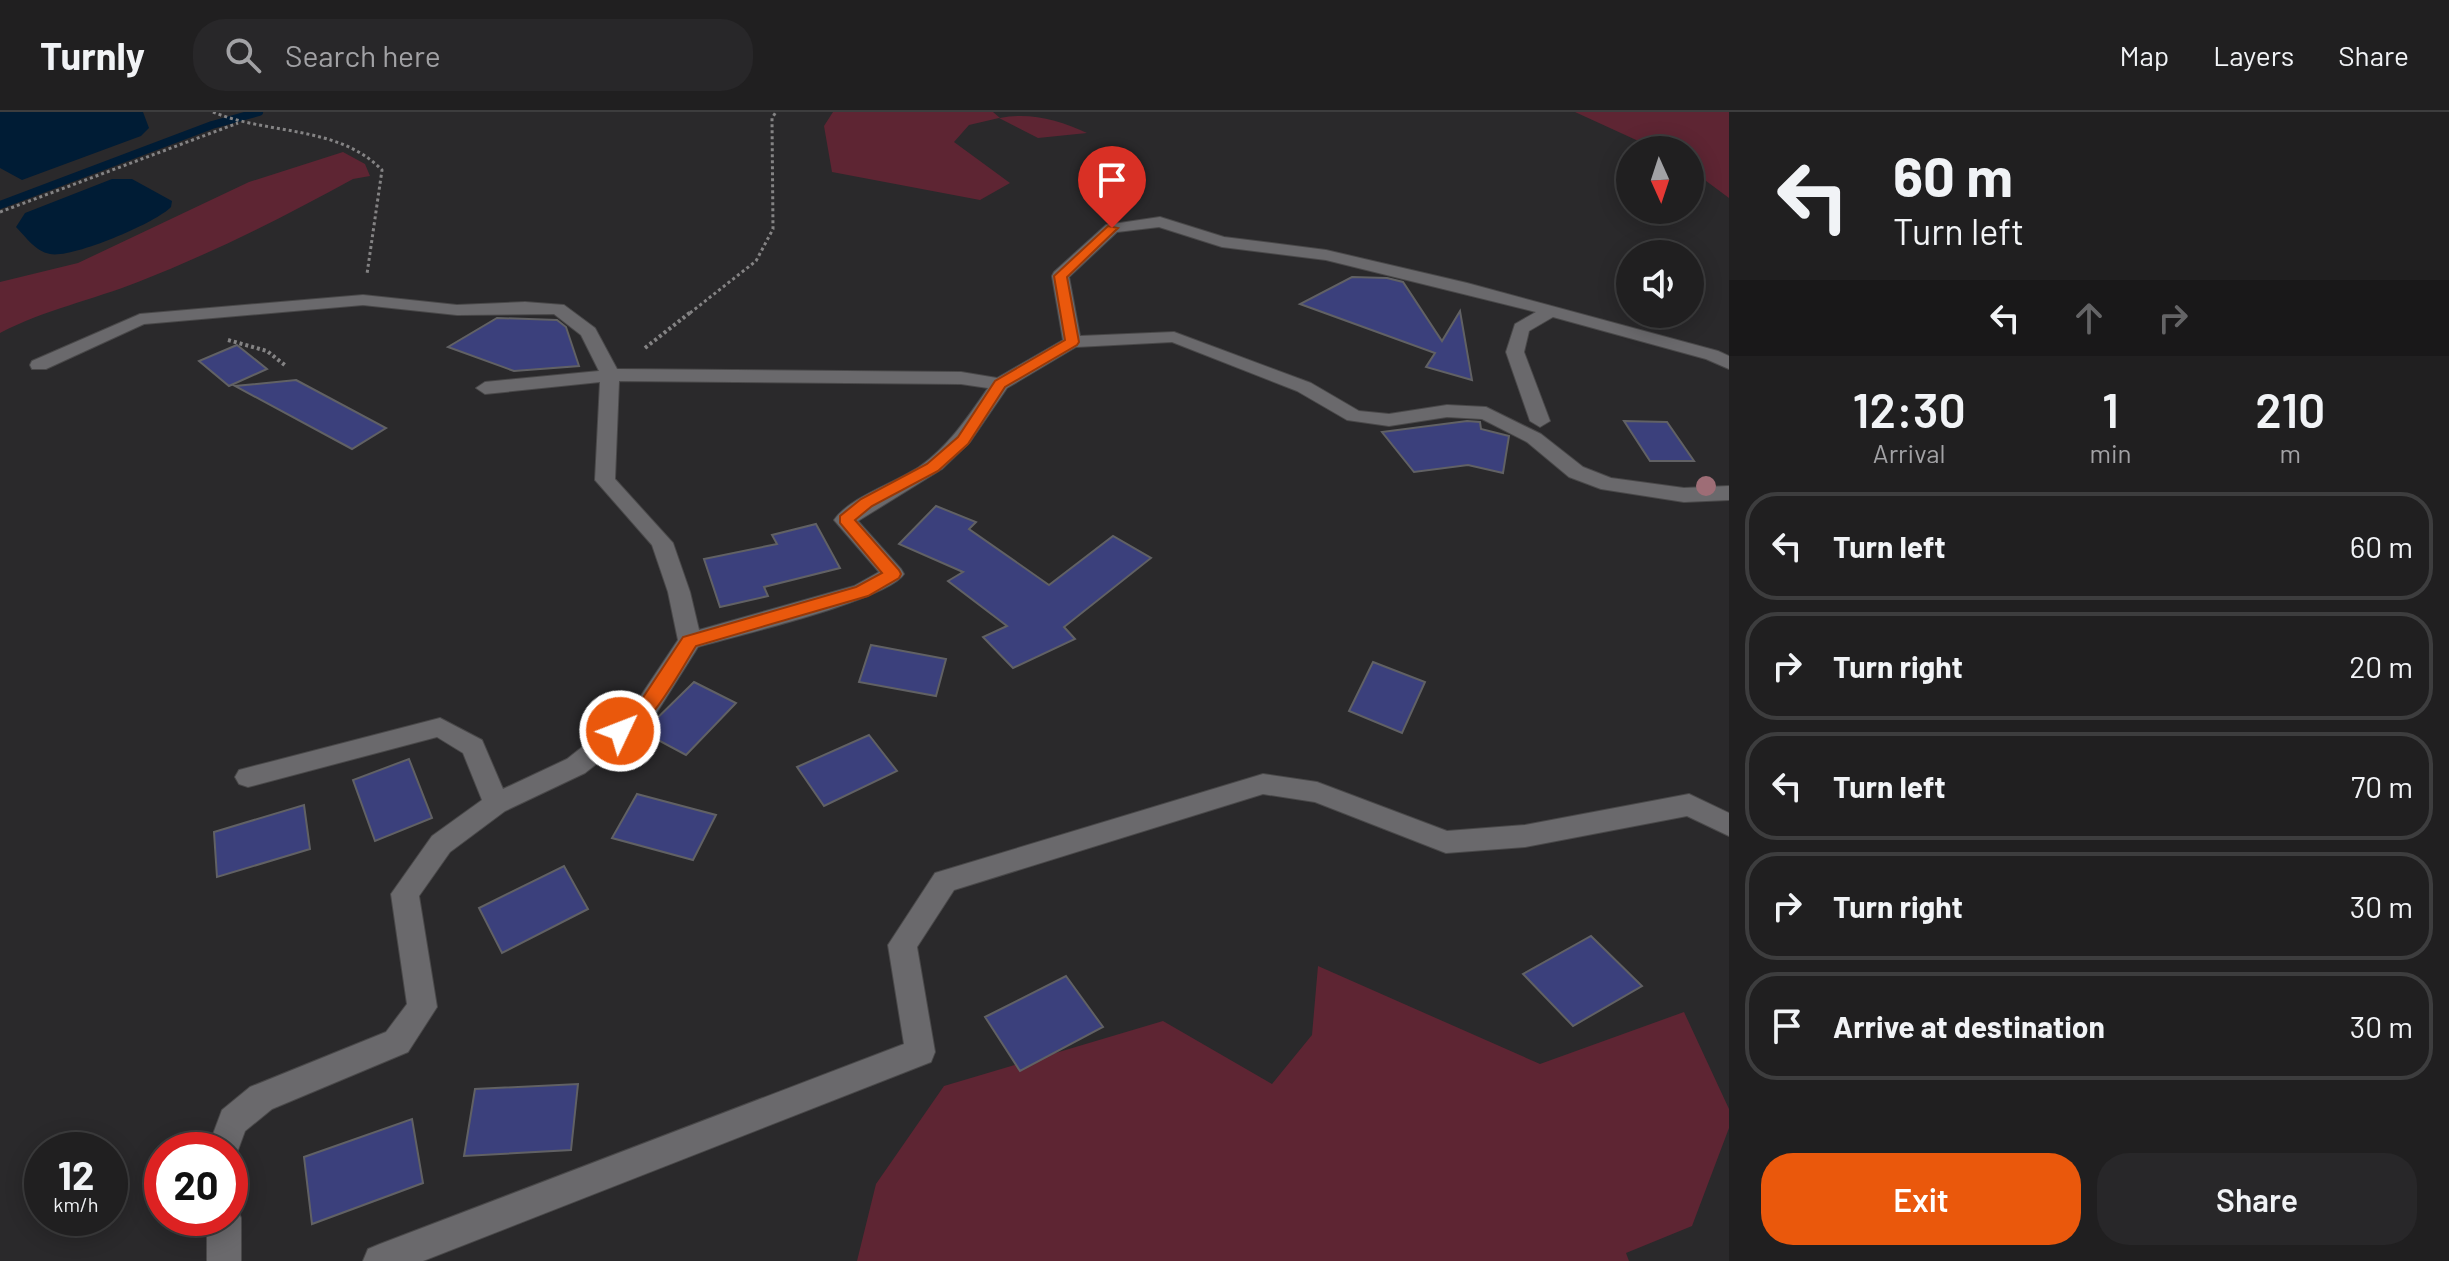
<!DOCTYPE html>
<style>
:root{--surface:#201f20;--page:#282729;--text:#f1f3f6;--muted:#a2a2a5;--line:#3d3d3e;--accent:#ea580c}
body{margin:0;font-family:Barlow,sans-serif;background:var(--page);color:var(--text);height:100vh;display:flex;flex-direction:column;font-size:30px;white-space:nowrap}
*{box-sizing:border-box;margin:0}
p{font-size:26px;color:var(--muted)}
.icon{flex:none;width:44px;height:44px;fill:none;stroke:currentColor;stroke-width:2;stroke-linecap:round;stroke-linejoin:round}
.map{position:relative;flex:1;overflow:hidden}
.sheet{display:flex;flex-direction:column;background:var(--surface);width:720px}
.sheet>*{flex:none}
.top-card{background:#201f20;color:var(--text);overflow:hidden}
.needle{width:52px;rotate:177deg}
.buttons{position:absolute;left:1616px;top:24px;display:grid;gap:16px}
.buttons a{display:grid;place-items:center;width:88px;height:88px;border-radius:50%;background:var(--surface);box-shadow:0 4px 20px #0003,0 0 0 2px var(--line);font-size:40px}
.speed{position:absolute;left:24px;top:1020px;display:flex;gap:16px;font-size:40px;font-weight:700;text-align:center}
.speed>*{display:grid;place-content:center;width:104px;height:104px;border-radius:50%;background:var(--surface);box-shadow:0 4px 20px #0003,0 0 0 2px var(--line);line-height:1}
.speed small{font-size:20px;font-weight:400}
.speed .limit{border:12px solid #d22;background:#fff;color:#111}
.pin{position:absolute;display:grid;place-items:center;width:68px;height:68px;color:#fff;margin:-82px -34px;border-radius:50% 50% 50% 0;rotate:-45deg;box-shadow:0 0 8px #0007}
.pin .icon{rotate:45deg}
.me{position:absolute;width:88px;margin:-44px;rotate:47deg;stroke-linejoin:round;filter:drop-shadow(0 0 6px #0008)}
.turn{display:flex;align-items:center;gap:28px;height:168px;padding:0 32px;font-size:36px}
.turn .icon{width:104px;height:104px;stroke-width:2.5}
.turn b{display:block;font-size:56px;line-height:68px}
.lanes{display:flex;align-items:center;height:76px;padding:0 32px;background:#0003;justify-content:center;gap:40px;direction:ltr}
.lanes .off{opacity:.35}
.eta{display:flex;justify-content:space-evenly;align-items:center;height:136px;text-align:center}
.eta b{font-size:48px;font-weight:600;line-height:56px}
.cta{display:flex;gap:16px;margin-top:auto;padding:16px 32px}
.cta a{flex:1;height:92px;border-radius:32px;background:var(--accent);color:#fff;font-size:32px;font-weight:600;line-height:92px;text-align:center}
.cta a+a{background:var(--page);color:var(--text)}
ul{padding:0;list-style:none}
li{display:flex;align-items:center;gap:24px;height:108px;margin:0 16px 12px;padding:0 16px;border:4px solid var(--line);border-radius:32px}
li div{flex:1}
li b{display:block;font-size:30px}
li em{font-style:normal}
header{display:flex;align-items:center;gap:48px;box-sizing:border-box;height:112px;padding:0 40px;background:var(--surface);border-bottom:2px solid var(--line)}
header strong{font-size:38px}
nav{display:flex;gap:44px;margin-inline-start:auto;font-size:28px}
.search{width:560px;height:72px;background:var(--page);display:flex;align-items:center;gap:20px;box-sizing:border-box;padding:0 28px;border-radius:32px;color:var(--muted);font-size:30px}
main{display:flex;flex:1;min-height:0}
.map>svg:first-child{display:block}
.green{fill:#5e2533}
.water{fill:#001c35}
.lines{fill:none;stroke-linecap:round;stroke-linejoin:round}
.stream{stroke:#001c35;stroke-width:8}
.building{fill:#3b407c;stroke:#616164;stroke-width:2}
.minor-casing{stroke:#494849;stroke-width:2}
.path-far1{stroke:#848384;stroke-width:3;stroke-dasharray:3 3;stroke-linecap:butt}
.path{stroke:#848384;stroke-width:4;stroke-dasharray:3 3;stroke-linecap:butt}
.minor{fill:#6a696c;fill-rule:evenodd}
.tree{fill:#9e6d76}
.route{fill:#ea580c;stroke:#983908;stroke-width:2}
</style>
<header>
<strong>Turnly</strong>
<div class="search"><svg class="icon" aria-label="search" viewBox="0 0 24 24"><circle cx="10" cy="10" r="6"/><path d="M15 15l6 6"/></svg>Search here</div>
<nav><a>Map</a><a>Layers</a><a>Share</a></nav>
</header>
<main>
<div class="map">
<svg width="1729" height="1149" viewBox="0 0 1729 1149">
<rect width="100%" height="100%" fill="#2a292b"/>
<path class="green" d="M833 0H993L1000 6C1029 0 1060 8 1087 21L1038 26 999 6 969 13 954 30 1010 71 980 88 832 60 824 14Z
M1575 0H1729V86L1690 57V38H1658Z
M343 40 365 52 370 64 353 67C284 105 212 141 138 170 92 188 44 198 0 221V170L78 151 249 70Z
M1318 854 1540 952 1684 900 1729 997V1016L1692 1114 1626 1141 1629 1149H857L876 1072 944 974 1163 909 1272 972 1312 923Z"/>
<path class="water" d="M0 0H143L149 16 141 24 22 68 0 56Z
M112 67H132L172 89 171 95C156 111 71 147 50 142 35 139 26 125 16 115L25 101Z"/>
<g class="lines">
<path class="stream" d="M0 93 212 13 259 0"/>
</g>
<path class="building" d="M1352 165 1387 166 1403 170 1442 229 1460 199 1472 268 1426 255 1435 241 1300 192Z
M497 206 557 208 566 215 579 254 514 259 448 235Z
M237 233 267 257 229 274 199 249Z
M296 268 386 316 352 337 235 274Z
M1467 309 1480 310 1481 317 1509 324 1503 361 1468 353 1414 360 1382 320Z
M1624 309 1667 310 1694 349H1650Z
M936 394 976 410 969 417 1049 473 1113 424 1151 446 1064 515 1075 527 1013 556 983 525 1007 514 948 469 963 460 899 432Z
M816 412 840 456 764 475 768 484 720 495 704 447 777 432 772 423Z
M871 533 946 547 936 584 859 570Z
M1373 550 1425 570 1402 621 1349 599Z
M694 570 736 591 686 643 643 620Z
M869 623 897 659 824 694 797 655Z
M409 647 432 706 375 729 353 668Z
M637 682 716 703 693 748 612 726Z
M304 693 310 737 217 765 214 720Z
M564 754 588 797 502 841 479 796Z
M1591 824 1642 874 1573 914 1523 862Z
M1066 864 1103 915 1020 959 985 905Z
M578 972 571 1038 464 1044 475 977Z
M412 1007 423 1071 312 1112 304 1045Z"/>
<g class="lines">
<g class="minor-casing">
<path id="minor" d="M1160 105 1224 125 1326 138 1467 171 1718 239 1729 244V257L1706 247 1553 205 1529 219 1524 240 1550 309 1540 315 1530 309 1506 240 1515 212 1536 200 1326 148 1222 135 1159 115 1117 120 1069 165 1080 224 1174 220 1311 271 1359 299 1389 302 1447 293 1486 295 1541 322 1583 355 1611 366 1684 376 1729 374V388L1684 390 1601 377 1569 365 1527 330 1482 307 1447 305 1389 314 1347 308 1297 279 1172 230 1076 235 1007 276 970 330 942 357 858 409 901 457 904 462C888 488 735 524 698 535L652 608 585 661 505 699 450 740 419 784 437 895 408 940 272 997 245 1019 234 1049 230 1051V1038H207L222 998 250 975 386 920 407 892 391 782 432 724 482 688 463 641 437 625 248 675 239 672 235 665 239 658 440 606 482 628 503 677 567 647 634 594 678 528 668 480 652 433 595 368 600 270 485 282 476 276 485 270 599 259 581 223 554 202 457 203 363 193 144 212 46 257H32L30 253 32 249 140 202 363 183 457 193 525 190 564 193 595 216 617 257 961 260 997 266 1063 228 1052 164 1054 160 1106 113ZM619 269 961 272 988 276C968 305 948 335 919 355 895 371 850 385 834 408L879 460 854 474 699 518 690 480 673 431 615 367Z
M1263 662 1317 670 1447 719 1525 713 1689 682 1729 701V724L1687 704 1525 735 1446 741 1315 690 1263 682 954 778 917 835 935 940 931 950 423 1149H363L368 1137 380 1132 904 932 888 833 935 761Z
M230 1092 236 1094 241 1106V1149H207V1106H230Z"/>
</g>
<path class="path-far1" d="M213 0C268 23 338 13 382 58L367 162
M0 100 238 11
M690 201 756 149 773 117 772 6 776 0"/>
<path class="path" d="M228 228 267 239 286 254
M645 236 692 199"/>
<use href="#minor" class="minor"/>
</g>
<circle class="tree" cx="1706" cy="374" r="10"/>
<path class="route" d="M1108 114 1118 116 1067 165 1079 230 1077 233 1005 275 968 332 938 359 872 394 855 408 899 458 901 462 899 466 868 484 696 534C682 555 643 633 614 624L611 619 636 596 683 525 856 475 882 461 840 411V404L861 387 927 352 958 325 995 269 1065 228 1054 164Z"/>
</svg>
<div class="buttons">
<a><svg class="needle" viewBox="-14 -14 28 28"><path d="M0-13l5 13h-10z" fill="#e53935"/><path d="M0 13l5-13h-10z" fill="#a2a2a5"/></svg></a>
<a><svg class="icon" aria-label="sound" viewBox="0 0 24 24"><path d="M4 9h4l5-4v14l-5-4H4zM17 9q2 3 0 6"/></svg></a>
</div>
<div class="speed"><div>12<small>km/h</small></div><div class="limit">20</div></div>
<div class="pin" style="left:1112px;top:116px;background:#d93025"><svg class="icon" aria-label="arrive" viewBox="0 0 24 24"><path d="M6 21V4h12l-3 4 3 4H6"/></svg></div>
<svg class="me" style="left:620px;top:619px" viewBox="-20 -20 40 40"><circle r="17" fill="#ea580c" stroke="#fff" stroke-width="3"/><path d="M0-11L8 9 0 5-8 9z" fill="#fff"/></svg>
</div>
<section class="sheet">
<div class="top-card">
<div class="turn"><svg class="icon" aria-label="left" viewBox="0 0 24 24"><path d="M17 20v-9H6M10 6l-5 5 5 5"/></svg><div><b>60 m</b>Turn left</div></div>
<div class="lanes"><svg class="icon" aria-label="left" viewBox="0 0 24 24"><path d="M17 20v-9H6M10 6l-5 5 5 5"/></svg><svg class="icon off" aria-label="ahead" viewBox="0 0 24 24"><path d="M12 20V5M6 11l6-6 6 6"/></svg><svg class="icon off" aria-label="right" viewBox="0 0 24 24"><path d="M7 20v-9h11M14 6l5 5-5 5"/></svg></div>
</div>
<div class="eta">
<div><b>12:30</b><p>Arrival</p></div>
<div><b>1</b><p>min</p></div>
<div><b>210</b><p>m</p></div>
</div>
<ul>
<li><svg class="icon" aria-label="left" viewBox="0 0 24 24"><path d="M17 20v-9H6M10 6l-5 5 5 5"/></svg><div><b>Turn left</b></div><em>60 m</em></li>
<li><svg class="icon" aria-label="right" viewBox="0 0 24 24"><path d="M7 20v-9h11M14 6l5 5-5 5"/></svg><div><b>Turn right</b></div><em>20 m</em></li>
<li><svg class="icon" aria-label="left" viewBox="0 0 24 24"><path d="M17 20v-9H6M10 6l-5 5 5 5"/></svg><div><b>Turn left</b></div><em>70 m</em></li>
<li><svg class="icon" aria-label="right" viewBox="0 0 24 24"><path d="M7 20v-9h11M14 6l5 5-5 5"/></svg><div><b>Turn right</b></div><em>30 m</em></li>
<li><svg class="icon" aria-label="arrive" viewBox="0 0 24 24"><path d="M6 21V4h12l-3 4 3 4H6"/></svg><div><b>Arrive at destination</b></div><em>30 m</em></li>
</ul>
<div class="cta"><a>Exit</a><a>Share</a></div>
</section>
</main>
